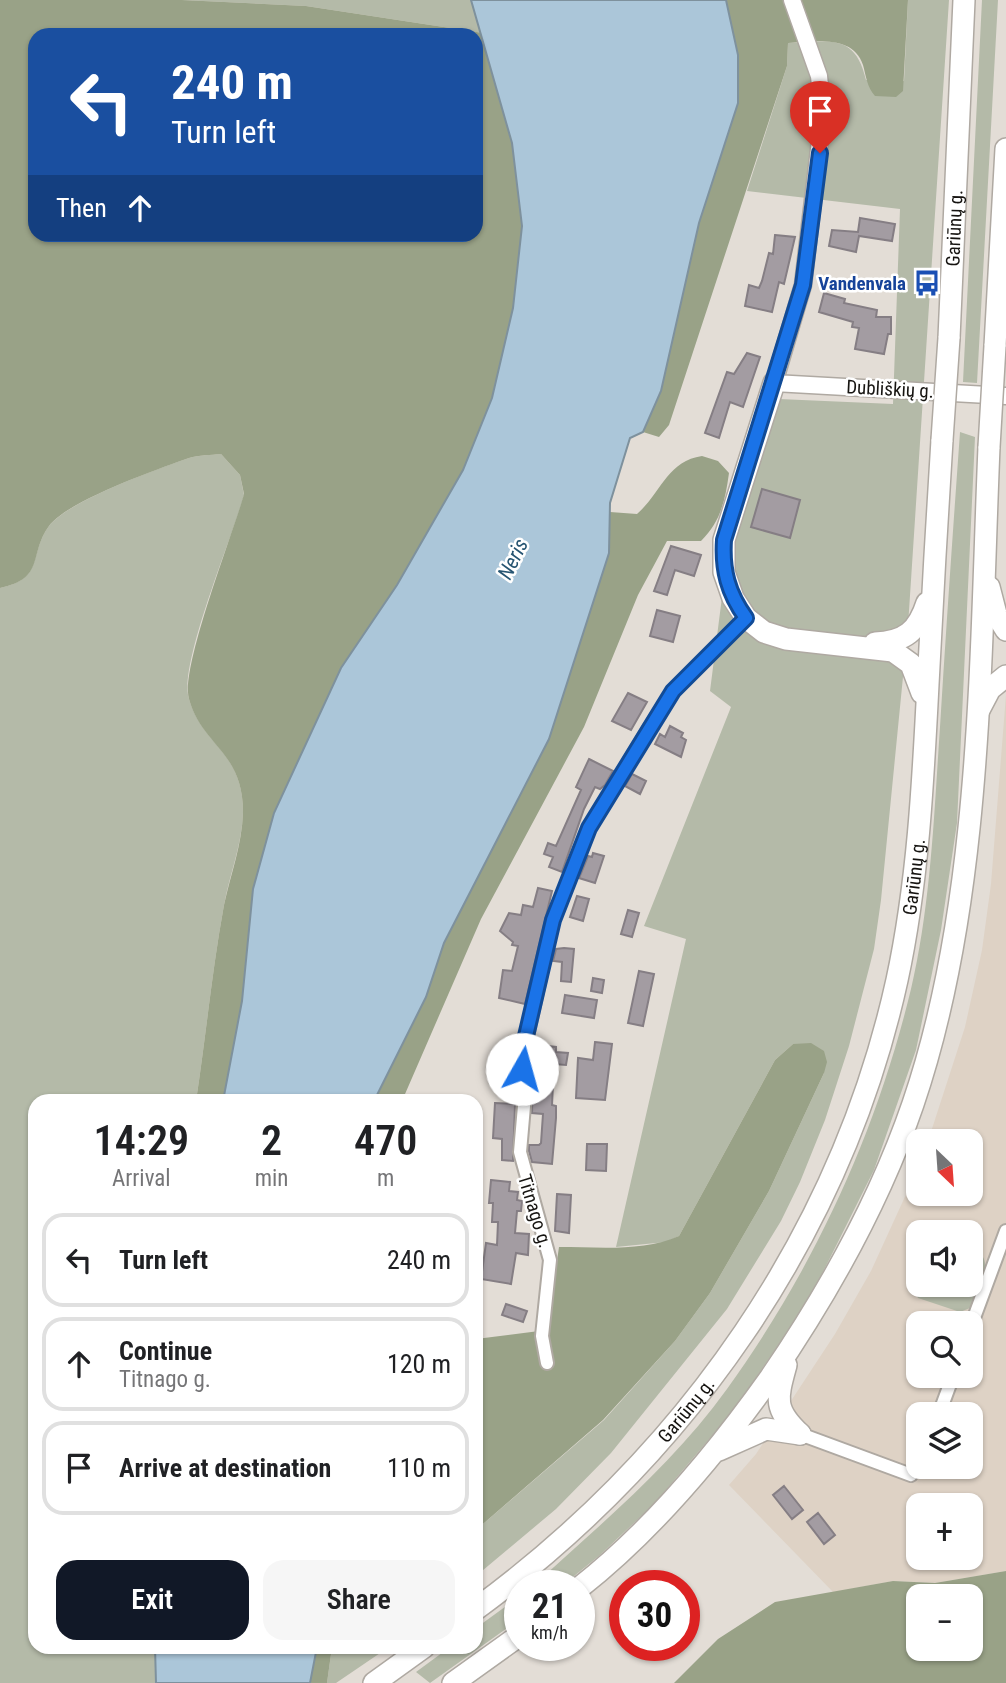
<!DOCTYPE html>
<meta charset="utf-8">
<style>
:root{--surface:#fff;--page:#f6f6f6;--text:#202124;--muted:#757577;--line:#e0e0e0;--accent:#111827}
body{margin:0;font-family:"Roboto Condensed",sans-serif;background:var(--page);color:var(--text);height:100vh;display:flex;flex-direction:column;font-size:26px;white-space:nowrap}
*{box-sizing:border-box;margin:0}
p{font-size:23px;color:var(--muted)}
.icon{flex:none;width:38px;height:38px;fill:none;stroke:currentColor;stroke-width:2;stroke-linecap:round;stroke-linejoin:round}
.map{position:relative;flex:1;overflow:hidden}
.details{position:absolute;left:28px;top:1094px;width:455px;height:560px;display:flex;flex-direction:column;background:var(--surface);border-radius:21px;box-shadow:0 2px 5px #0004}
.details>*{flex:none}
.guide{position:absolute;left:28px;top:28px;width:455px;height:214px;border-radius:21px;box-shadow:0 2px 5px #0004;background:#1a4fa0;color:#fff;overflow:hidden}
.needle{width:46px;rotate:155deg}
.controls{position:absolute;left:906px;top:1129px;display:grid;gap:14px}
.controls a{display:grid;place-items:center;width:77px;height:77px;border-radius:14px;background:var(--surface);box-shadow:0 2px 5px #0004;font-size:35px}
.speed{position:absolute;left:504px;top:1570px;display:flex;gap:14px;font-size:35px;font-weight:700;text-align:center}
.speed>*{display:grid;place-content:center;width:91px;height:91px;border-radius:50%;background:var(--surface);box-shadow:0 2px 5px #0004;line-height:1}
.speed small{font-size:18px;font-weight:400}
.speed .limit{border:10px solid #d22;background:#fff;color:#111}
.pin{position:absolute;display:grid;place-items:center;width:60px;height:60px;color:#fff;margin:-72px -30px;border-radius:50% 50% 50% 0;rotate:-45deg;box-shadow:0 0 7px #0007}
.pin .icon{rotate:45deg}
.me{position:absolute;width:77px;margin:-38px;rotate:7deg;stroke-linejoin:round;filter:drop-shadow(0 0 5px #0008)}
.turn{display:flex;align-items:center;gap:24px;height:147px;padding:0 28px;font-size:32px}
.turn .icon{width:91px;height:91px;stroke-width:2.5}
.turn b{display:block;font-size:49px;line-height:60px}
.then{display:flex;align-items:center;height:66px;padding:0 28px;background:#0003;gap:14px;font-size:26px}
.eta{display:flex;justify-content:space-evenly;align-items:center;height:119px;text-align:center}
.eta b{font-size:42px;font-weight:600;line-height:49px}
.button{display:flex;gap:14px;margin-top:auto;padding:14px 28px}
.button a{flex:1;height:80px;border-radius:21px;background:var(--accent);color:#fff;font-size:28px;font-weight:600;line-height:80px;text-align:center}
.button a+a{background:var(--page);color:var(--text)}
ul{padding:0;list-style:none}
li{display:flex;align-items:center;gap:21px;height:94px;margin:0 14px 10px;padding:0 14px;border:4px solid var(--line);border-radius:21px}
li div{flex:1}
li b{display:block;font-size:26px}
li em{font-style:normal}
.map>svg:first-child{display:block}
.built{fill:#ded2c5;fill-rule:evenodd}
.green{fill:#b4baa8}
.forest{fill:#99a287;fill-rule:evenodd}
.water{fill:#abc6d9;stroke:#7e919d;stroke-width:2}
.building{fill:#a39ca2;stroke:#857e84;stroke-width:2}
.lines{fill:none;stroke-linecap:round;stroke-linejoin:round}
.minor-casing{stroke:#afa9a2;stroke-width:16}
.tertiary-casing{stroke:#afa9a2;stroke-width:19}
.trunk-casing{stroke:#afa9a2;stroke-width:24}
.minor{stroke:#fff;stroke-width:12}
.tertiary{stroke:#fff;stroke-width:16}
.trunk{stroke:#fff;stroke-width:21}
.trunk-bridge-casing{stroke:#afa9a2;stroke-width:24;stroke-linecap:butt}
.trunk-bridge{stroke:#fff;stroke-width:21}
.route-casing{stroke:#114b97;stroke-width:18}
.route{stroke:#1a73e8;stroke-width:12}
.labels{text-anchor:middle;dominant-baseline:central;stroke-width:5;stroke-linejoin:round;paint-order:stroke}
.street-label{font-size:19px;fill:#161411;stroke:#fff}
.transit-label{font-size:19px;font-weight:bold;fill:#164399;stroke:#fff;text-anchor:end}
.water-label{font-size:21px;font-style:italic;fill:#275572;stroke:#fff}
</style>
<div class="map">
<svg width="1006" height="1683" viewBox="0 0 1006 1683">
<rect width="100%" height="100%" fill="#e3ddd6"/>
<path class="built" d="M1006 695V1571L935 1583 893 1581 833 1592 729 1485 756 1454 835 1334 871 1271 919 1166V1194H971V1141H928L965 1027 982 950 991 884ZM919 1232H971V1284H919ZM919 1323H971V1376H919ZM919 1414H971V1466H919ZM919 1505H971V1558H919Z"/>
<path class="green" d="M182 0H471L483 33 306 6Z
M908 0H949L908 626 881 900 874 949 849 1046 825 1120 800 1182 781 1221 727 1309 611 1453 556 1509 476 1576V1530L604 1420 675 1341 710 1293 769 1191 824 1073 793 1044 775 1060 679 1236 666 1242 616 1247 686 939 644 926 731 707 710 691 728 550 779 399 893 404 900 209 747 191 787 66 788 43C829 42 855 32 866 80L904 81Z
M982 0H998L977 383 963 382Z
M960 432 975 437 957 823 941 930 916 1050 874 1170 809 1300 734 1410 654 1504 600 1555 563 1585 533 1586C601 1524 673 1464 727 1389 814 1268 876 1134 911 989 931 904 934 814 940 727 946 629 953 530 960 432Z
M221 454 240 475 244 495C233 536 178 665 189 699 203 746 243 751 243 812 242 845 230 873 224 905 212 970 206 1036 196 1101H35V1647H155L156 1683H0V588C45 578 28 555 49 526 68 501 157 469 189 458 199 455 211 455 221 454Z
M971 1248C999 1257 978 1289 970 1308L960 1312 918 1298 913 1288 919 1271V1284H971Z
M520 1596V1619L430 1683 416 1672 450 1647H476V1628Z
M332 1647H389L336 1683H327Z"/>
<path class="forest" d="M0 0H182L306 6 483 33 512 143 522 226 513 308 492 398 463 470 397 585 341 668 242 1001 223 1101H196C206 1036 212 970 224 905 231 873 242 845 243 812 243 751 202 746 189 699 180 668 233 534 244 494L240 475 221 454C211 455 199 455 189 458 158 469 67 501 49 526 28 555 46 578 0 588ZM35 35H476V234H35Z
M726 0H908L903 91 896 97 875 96C867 87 866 76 863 65 853 34 813 42 788 43L787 66 669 425 659 437 643 432 661 391 699 223 727 138 738 55Z
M702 456 718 461 729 473C725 501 721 521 701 541H667L638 595 584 727 481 919 402 1101H374L426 997 444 943 609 553 610 512 637 514C661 493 667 461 702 456Z
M811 1043 824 1051 827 1062 824 1073 769 1191 710 1293 675 1341 603 1420 476 1530V1339L547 1330 559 1247C597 1247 644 1252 679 1236L775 1060 793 1044Z
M1006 1571V1683H674L718 1639 775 1602 893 1581 935 1583ZM919 1596H971V1648H919Z
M317 1647H332L327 1683H310Z"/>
<path class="water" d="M471 0H726L738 55V103L699 223 661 391 643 432 630 438 610 503 609 553 549 739 444 943 426 997 374 1101H223L242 1001 253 889 274 813 341 668 397 585 463 470 492 398 513 308 522 226 512 143Z
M155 1647H317L310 1683H156Z"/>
<path class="building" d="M860 218 895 224 892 241 859 236 856 252 829 246 832 230 858 232Z
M775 235 795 237 784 284 779 282 772 312 745 306 749 285 759 288 762 281 769 253 773 254Z
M824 293 845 299 844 303 877 310 876 317H891V334H888L884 354 855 349 859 328 852 327 853 322 819 312Z
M747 353 760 357 743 407 730 402 719 438 705 433 727 372 734 374Z
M762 489 800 500 790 538 751 527Z
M671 546 701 555 694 576 675 570 667 595 654 591Z
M657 610 680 616 673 642 650 636Z
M628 693 647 702 631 730 612 721Z
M670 726 683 733 681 737 686 740 681 757 655 744 660 734 665 737Z
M589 759 613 771 605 785 600 789 595 787 584 809 562 872 549 867 553 857 544 854 548 843 556 846 581 790 576 787Z
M632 774 646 781 640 794 625 786Z
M593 853 604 856 595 883 579 878 588 856 592 857Z
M538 888 552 891 525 1004 499 998 503 970 512 971 518 946 512 945 513 942 500 931 509 913 521 915 523 905 533 907Z
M577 896 589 899 583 921 570 917Z
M628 910 639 913 632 937 621 934Z
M564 948 574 949 571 982 561 981 562 962 553 961 556 949Z
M639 971 654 974 643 1026 628 1023Z
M593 978 604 980 602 993 591 991Z
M565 995 597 1000 594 1018 562 1013Z
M595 1042 612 1044 605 1100 576 1098 578 1058 593 1060Z
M539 1045 556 1047V1052L568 1053 566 1065 554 1064 552 1105 556 1106V1118L552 1164 532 1162 529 1151V1145H539L541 1143 543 1114 532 1113 533 1069H537Z
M495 1103 515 1104 513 1161 502 1160V1139L493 1138Z
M587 1144H607L606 1171 586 1170Z
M491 1180 510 1182 509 1191 518 1192 517 1200 522 1201 521 1211H517L515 1233 529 1234 528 1255 516 1253 511 1284 481 1279 486 1243 497 1245 498 1222H492L493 1203H489Z
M557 1194 571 1195 569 1233 555 1231Z
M506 1304 527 1311 523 1322 502 1315Z
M784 1486 803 1510 792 1519 773 1495Z
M818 1513 835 1535 824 1544 807 1522Z"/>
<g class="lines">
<g class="minor-casing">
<path id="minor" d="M971 1326 1006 1231
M547 1363 542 1336 550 1260 520 1152 524 1106 522 1059 553 920 589 828 650 727 673 691 746 618
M939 1414 953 1376
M800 1434 911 1475 919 1461"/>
</g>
<g class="tertiary-casing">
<path id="tertiary" d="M792 0 819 76 823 115 803 285 774 383 1006 396"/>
</g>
<g class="trunk-casing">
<g id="trunk">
<path id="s1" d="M949 338 964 0"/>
<path d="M995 346 1006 149"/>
<path d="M774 383 724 540V572L733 598 746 618 764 632 786 639 893 651 911 664 922 693"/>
<path d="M989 587 996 614 1006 630"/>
<path d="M875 643C905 642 918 631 927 603"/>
<path d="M979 710 990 689 1006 676"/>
<path d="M786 1365C777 1398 773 1409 800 1434"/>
<path d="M719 1450 766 1429 800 1434"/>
<path d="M579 1588C653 1530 716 1454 770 1378 829 1292 879 1203 913 1104 982 902 980 660 989 447"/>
<path id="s2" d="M476 1609C686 1455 841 1235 897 980 918 883 923 783 928 684 932 603 937 521 942 440"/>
<path d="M374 1683 424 1647"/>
<path d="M453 1683 520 1635"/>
</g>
</g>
<use href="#minor" class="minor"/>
<use href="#tertiary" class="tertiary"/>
<use href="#trunk" class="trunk"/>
<g class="trunk-bridge-casing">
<path id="trunk-bridge" d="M942 440 949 338
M989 447 995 346"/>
</g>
<use href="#trunk-bridge" class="trunk-bridge"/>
</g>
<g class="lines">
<g class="route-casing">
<path id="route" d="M522 1069 526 1036 553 920 589 828 673 691 746 618C728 593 722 570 724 540L803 285 820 153"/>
</g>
<use href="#route" class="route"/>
</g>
<defs>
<g id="bus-bare" transform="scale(2.1)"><path d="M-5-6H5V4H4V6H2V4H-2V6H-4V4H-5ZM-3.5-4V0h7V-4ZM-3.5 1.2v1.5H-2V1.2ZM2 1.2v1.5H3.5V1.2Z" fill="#1a4fb4" stroke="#fff" stroke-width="2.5" paint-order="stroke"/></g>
</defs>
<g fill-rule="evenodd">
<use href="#bus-bare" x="927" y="283"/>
</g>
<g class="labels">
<g class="street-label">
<text stroke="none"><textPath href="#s1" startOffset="110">Gariūnų g.</textPath></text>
<text transform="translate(890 389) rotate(3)">Dubliškių g.</text>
<text stroke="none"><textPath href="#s2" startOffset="878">Gariūnų g.</textPath></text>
<text transform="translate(535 1211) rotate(73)">Titnago g.</text>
<text stroke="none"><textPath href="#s2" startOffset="290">Gariūnų g.</textPath></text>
</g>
<g class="transit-label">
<text x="906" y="283">Vandenvala</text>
</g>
<g class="water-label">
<text transform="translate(513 559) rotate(-64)">Neris</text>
</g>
</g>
</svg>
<div class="controls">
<a><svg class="needle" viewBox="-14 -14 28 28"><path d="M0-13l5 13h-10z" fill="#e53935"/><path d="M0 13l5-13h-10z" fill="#757577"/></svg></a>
<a><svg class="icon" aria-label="sound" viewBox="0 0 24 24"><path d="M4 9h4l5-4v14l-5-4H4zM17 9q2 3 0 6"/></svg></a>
<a><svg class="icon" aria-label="search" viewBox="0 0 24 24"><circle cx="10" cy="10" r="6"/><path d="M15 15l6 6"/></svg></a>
<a><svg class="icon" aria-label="layers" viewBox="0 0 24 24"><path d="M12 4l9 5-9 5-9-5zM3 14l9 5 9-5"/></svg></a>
<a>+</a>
<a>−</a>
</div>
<div class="speed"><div>21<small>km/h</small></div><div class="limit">30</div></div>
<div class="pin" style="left:820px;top:153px;background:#d93025"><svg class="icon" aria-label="arrive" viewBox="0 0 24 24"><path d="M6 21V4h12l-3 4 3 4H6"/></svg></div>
<svg class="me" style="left:522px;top:1069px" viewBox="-20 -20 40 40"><circle r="19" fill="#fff"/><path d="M0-13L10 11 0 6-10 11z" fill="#1a73e8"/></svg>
<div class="guide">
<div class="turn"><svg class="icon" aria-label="left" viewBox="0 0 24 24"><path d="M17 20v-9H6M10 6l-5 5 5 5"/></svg><div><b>240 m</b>Turn left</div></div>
<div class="then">Then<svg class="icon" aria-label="ahead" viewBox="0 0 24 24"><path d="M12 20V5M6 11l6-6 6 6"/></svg></div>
</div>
<section class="details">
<div class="eta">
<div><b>14:29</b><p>Arrival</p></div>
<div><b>2</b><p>min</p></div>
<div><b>470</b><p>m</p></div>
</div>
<ul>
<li><svg class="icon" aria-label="left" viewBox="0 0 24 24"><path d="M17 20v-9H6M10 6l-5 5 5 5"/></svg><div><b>Turn left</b></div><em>240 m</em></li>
<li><svg class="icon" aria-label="ahead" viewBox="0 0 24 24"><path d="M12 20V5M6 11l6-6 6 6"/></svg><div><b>Continue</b><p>Titnago g.</p></div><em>120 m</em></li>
<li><svg class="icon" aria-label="arrive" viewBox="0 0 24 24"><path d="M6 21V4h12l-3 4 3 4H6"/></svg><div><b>Arrive at destination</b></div><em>110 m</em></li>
</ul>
<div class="button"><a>Exit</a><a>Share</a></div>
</section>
</div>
